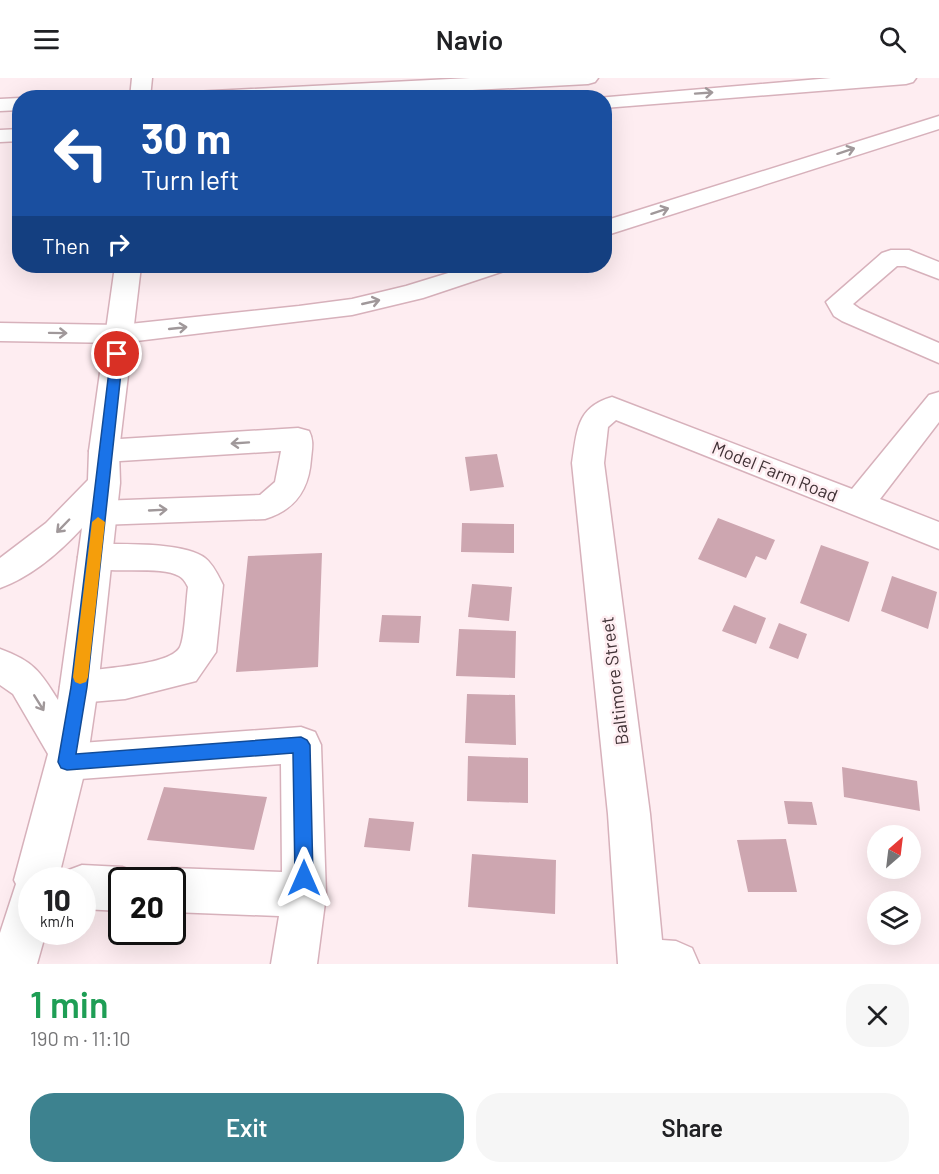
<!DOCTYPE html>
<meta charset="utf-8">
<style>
:root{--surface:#fff;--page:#f6f6f6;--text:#202124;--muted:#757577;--accent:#3d828f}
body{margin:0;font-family:Barlow,sans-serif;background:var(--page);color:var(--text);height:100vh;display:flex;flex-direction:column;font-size:22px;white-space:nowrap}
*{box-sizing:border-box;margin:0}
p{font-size:20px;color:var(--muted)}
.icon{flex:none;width:33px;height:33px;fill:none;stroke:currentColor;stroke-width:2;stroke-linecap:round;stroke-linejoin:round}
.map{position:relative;height:886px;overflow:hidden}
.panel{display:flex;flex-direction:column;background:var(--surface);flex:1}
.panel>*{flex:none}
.guide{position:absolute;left:12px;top:12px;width:600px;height:183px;border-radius:24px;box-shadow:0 6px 24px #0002;background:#1a4fa0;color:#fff;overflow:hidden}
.needle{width:39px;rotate:28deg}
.fabs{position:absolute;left:867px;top:747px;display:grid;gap:12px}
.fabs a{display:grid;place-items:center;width:54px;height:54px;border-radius:50%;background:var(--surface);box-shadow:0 6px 24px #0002;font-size:30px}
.speed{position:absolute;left:18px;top:789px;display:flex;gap:12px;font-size:30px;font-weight:700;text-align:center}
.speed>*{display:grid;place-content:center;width:78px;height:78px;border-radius:50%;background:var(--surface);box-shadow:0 6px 24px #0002;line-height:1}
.speed small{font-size:15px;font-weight:400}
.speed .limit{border:3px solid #111;border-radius:9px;background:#fff;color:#111}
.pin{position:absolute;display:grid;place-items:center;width:51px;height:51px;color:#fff;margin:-26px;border:3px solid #fff;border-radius:50%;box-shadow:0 2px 6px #0007}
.me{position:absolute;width:66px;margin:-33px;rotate:0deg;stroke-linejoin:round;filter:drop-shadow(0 0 4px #0008)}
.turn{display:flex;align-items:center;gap:21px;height:126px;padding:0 30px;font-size:27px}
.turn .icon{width:78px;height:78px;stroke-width:2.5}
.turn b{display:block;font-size:42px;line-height:51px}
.then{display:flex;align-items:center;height:57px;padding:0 30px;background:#0003;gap:12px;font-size:22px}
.round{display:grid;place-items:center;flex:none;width:63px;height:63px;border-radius:24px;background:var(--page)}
.headline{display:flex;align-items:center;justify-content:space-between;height:102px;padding:0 30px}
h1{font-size:36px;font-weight:600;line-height:45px;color:#1e9e55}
.button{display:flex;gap:12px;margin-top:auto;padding:12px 30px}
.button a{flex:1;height:69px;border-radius:24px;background:var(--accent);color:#fff;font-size:24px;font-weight:600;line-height:69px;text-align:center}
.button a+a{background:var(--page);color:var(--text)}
header{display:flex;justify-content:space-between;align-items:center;height:78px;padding:0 30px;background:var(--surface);font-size:27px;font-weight:600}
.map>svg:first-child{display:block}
.building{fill:#cda6b0}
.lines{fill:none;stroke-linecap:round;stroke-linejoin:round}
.minor-casing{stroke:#d7b1bb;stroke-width:3}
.major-casing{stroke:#d7b1bb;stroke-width:3}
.highway-casing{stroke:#d7b1bb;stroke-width:3}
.minor{fill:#fff;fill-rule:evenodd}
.major{fill:#fff;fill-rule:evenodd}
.highway{fill:#fff;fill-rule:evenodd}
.oneway{stroke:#a0989a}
.route{fill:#1a73e8;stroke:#114b97;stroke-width:1.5}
.slow{fill:#f59e0b}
.labels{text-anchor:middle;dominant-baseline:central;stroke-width:5;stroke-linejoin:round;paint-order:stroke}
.street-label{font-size:18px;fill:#403135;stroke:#feedf1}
</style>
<header><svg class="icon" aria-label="menu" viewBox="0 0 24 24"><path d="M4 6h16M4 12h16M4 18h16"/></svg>Navio<svg class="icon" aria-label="search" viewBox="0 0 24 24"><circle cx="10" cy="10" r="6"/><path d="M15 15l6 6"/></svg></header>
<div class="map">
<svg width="939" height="886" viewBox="0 0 939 886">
<rect width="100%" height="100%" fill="#feedf1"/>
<path class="building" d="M497 376 504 409 470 413 465 379Z
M718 440 775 462 766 482 756 478 746 500 698 481Z
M462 445 514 446V475L461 474Z
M821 467 869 484 849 544 800 525Z
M322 475 318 589 236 594 248 478Z
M892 498 937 514 928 551 881 533Z
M472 506 512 509 509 543 468 539Z
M734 527 766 540 756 566 722 553Z
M382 537 421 538 419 565 379 564Z
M779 545 807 556 798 581 769 570Z
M459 551 516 553 515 600 456 598Z
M467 616 515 617 516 667 465 665Z
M468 678 528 680V725L467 723Z
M842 689 917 703 920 733 844 719Z
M164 709 267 719 254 772 147 762Z
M784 723 812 724 817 747 788 746Z
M369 740 414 744 410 773 364 769Z
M786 761 797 814H748L737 762Z
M472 776 556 782 555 836 468 829Z"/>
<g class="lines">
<g class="minor-casing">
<path id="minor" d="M891 172H909L939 184V201L905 188H897L853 226 860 231 939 265V285L842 243 834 238 826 224 882 175Z
M939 314V344L880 421 939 444V471L616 342 608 349 604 385 650 736 662 862 676 863 692 870 699 886H618L608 736 572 385C577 354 576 329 612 319L852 411 929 317Z
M298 350 309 353C314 363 312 370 311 381 309 412 295 432 265 441L99 447 87 444 83 435 87 426 99 423 260 417 275 404 281 373 104 384 93 381 89 373 93 365 104 362Z
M95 466C122 466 185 464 205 480 213 486 219 499 223 507L216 574 196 603 125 621 79 625 66 621 60 609 66 597C89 589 169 590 180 569 185 559 186 523 188 509 186 505 183 500 179 498 161 487 109 497 83 488L78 479 83 470Z
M301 649 315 654 321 667 326 817 317 886H271L279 838 172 834V802H154L156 796 172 790 282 794 281 686 67 702 53 697 47 684 53 671 67 666Z
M82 787 122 789 138 795 140 802H122V833L82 831V802H63L66 793Z"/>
</g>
<g class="major-casing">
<path id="major" d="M132 0H152L150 20H130Z
M115 188H141L119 373 120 405 98 609 87 684 58 802H32V854H46L37 886H0V855L16 806 14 802 48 676 13 616 0 607V571C33 583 40 593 58 622L82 450C60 474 31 499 0 510V480L46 445 88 402 89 373Z"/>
</g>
<g class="highway-casing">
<path id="highway" d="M470 0H598L595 4 588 6 323 20H184L187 16 194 14Z
M831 0H916L913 4 906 6 604 30V20H597Z
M20 20V32L0 33V21Z
M939 38V51L604 158V143Z
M20 51V63L0 64V52Z
M471 188H508L504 193 423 220 352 237 120 265 0 263V245L120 247 299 228 352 221 406 208Z"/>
</g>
<use href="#minor" class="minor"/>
<use href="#major" class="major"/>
<use href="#highway" class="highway"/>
</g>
<defs><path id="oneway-shaft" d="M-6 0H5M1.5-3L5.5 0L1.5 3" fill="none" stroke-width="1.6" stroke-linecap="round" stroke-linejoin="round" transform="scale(1.5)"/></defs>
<g class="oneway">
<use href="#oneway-shaft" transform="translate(704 15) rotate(-4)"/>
<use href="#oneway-shaft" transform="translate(846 73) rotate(-18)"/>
<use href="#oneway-shaft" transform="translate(660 133) rotate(-18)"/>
<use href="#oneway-shaft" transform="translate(371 224) rotate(-13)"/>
<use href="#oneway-shaft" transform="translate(178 250) rotate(-6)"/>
<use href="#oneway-shaft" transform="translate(58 255) rotate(1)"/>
<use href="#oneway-shaft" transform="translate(240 365) rotate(176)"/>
<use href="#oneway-shaft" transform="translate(158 432) rotate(-3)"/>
<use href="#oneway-shaft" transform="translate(63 448) rotate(134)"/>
<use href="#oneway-shaft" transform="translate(39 625) rotate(58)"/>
</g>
<path class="route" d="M117 272 123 276 87 609 76 676 301 659 307 662 310 667 313 800 310 807 304 809 297 807 295 800 293 675 67 692 61 690 58 684 71 609 111 276Z"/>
<path class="slow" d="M98 439 105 444 88 599 86 604 80 606 75 604 73 599 92 444Z"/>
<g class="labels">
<g class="street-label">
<text transform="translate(775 393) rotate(22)">Model Farm Road</text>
<text transform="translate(614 603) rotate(-97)">Baltimore Street</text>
</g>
</g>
</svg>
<div class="fabs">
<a><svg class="needle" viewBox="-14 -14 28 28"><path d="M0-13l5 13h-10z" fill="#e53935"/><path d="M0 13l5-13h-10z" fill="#757577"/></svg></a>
<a><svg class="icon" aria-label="layers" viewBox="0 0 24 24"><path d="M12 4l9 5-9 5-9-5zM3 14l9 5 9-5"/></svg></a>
</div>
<div class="speed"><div>10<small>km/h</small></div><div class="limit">20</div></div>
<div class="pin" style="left:117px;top:276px;background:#d93025"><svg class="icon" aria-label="arrive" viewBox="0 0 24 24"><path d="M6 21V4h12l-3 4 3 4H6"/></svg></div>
<svg class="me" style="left:304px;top:800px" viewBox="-20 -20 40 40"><path d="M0-17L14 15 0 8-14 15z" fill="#1a73e8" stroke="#fff" stroke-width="4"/></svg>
<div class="guide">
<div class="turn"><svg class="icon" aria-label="left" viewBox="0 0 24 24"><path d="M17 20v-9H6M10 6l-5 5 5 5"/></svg><div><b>30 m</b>Turn left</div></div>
<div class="then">Then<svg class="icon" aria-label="right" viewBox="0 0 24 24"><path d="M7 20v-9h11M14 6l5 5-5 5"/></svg></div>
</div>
</div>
<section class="panel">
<div class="headline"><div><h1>1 min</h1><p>190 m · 11:10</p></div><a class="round"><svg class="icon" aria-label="close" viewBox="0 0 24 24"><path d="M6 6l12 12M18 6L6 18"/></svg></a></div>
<div class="button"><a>Exit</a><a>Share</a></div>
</section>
